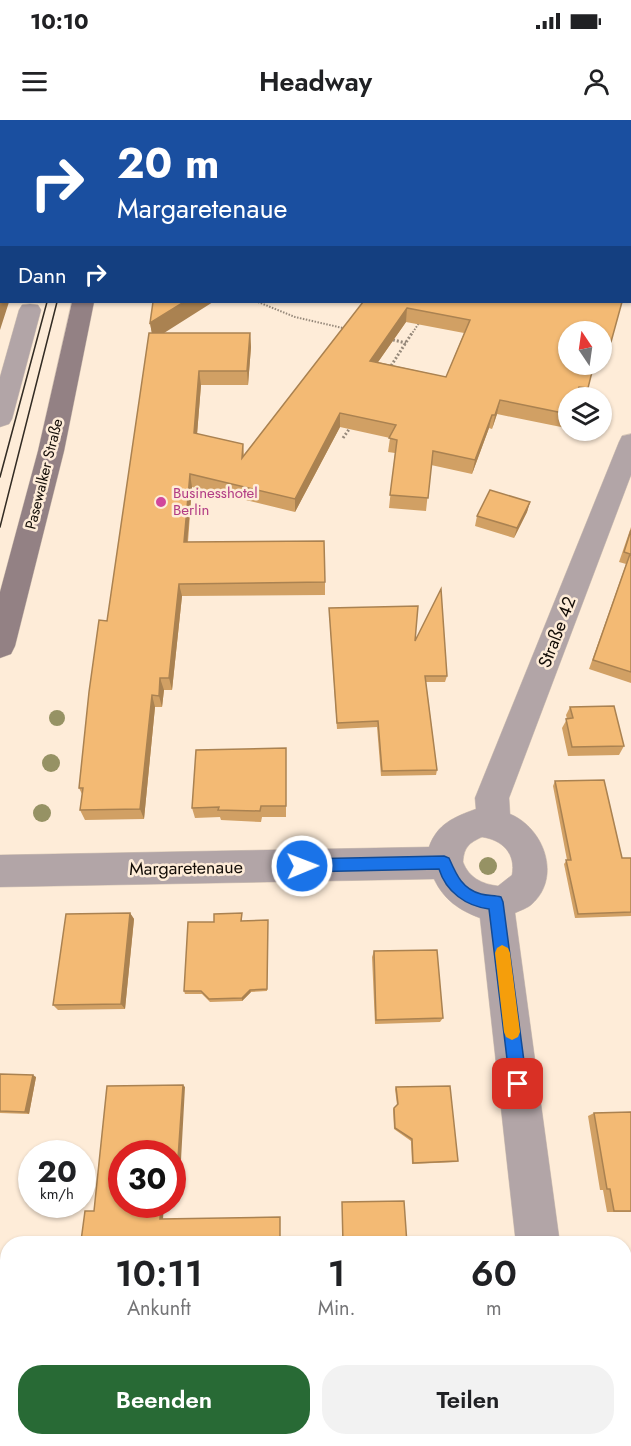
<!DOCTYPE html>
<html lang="de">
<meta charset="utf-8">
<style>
:root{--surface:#fff;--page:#f2f2f2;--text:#202124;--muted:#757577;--accent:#286a35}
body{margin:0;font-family:Jost,sans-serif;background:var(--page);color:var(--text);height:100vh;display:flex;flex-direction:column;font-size:22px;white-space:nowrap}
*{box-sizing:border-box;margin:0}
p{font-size:20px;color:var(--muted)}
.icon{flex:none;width:33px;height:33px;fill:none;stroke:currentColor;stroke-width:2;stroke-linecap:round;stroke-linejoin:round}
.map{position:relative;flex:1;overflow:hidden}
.drawer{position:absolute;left:0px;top:1116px;width:632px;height:210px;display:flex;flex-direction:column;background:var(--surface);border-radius:24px 24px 0 0;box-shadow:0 2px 4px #0004}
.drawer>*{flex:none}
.top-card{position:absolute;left:0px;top:0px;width:632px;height:183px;box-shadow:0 2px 4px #0004;background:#1a4fa0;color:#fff;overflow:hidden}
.needle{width:39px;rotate:347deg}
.tools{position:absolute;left:558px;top:201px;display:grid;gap:12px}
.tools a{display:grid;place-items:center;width:54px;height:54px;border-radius:50%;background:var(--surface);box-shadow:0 2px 4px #0004;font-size:30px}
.speed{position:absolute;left:18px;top:1020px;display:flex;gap:12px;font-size:30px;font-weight:700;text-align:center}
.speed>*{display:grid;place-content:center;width:78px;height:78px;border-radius:50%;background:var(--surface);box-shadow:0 2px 4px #0004;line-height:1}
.speed small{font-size:15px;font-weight:400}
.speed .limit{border:9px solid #d22;background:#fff;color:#111}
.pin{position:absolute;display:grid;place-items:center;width:51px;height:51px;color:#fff;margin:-26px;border-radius:12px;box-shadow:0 3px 9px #0006}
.me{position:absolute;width:66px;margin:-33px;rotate:89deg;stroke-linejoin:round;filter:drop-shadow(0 0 4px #0008)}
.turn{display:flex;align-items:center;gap:21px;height:126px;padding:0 18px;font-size:27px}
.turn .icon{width:78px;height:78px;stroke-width:2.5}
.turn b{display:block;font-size:42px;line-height:51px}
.then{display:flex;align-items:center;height:57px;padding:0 18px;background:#0003;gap:12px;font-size:22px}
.eta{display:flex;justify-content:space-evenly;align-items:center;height:102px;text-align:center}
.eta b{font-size:36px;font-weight:600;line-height:42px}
.primary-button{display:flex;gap:12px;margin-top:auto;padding:12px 18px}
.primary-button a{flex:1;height:69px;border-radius:24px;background:var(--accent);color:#fff;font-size:24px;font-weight:600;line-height:69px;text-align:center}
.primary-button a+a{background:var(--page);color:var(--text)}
.status{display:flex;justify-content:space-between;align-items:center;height:42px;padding:0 30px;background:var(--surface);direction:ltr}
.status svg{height:16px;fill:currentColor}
header{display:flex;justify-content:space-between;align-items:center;height:78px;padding:0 18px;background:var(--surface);font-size:27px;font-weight:600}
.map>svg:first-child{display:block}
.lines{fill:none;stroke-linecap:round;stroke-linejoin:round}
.minor-casing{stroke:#d8c8b7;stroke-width:1}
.secondary-casing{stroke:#d8c8b7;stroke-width:1}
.path-far1{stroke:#96897b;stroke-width:2;stroke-dasharray:1.5 1.5;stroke-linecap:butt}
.path{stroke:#96897b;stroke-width:3;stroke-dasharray:2 2;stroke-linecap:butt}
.minor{fill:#b2a5a7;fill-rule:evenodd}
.secondary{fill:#938184;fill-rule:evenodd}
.tram{stroke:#322b23;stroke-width:1.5}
.tree{fill:#969264}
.wall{fill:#d1a064;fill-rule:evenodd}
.shaded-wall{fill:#aa8251}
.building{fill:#f3ba74;stroke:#aa8251;stroke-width:1.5;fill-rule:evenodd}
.route{fill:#1a73e8;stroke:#114b97;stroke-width:1.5}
.slow{fill:#f59e0b}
.hotel-dot{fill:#d1479c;stroke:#feecd8;stroke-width:2}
.labels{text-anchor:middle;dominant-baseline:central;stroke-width:5;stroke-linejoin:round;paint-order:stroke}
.far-street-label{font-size:15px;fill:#130d07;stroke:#feecd8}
.far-hotel-label{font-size:15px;fill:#b23c85;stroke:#feecd8;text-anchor:start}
.street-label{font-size:18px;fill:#130d07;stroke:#feecd8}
</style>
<div class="status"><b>10:10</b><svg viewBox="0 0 49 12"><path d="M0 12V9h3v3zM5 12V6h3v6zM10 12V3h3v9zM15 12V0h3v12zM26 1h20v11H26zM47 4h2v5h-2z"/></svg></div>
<header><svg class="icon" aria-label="menu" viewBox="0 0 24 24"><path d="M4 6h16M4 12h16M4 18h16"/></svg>Headway<svg class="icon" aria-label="person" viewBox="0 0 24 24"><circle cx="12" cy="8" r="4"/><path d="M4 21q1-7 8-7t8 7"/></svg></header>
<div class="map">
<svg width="631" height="1326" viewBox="0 0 631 1326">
<rect width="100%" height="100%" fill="#feecd8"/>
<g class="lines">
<g class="minor-casing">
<path id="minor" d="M630 112H631V124H630Z
M30 184 38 185 41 190 12 299 9 304 0 307V257L19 190 22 185Z
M631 314V355L509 678 510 694C544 708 562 757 532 784 528 788 521 790 515 793L560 1124H516L480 798C459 790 444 780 434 759L0 767V735L429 727C437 704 454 697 476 689L475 678 619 322 622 316ZM482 717C503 720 516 734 512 755L498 766C482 764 469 758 463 742 464 727 469 723 482 717Z
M538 1318H586L587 1326H539Z"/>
</g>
<g class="secondary-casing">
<path id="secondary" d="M113 0H131V2H113Z
M399 0H418L398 2Z
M72 182H94L64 331 15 526 11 534 0 538V472L38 331Z"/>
</g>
<path class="path-far1" d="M258 182 295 197 347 209
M411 215 421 200"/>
<path class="path" d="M389 219 406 223
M389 249 412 213
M343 318 352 305"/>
<use href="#minor" class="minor"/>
<use href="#secondary" class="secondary"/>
<path class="tram" d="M0 357 47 182
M0 407 57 182"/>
</g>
<g class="tree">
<circle cx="57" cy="598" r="8"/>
<circle cx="51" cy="643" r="9"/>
<circle cx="42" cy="693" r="9"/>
<circle cx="488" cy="746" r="9"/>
</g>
<path class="wall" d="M631 0V90L630 89V2Z
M363 182H622L607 236 602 235V238V212L585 278H568V301L566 308 497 294 492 309 489 308 472 354 431 345 426 391 389 388 395 333 388 332 390 318 340 307 295 392 192 367 188 422 325 462V475L182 476 172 570H164L162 587H155L144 699 85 700 80 690 82 674 79 668 107 501 152 213 150 203 165 213H250L251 227 248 265H201L197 314 243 324 244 335ZM406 202 464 213 446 257 378 242Z
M530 382 527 392 514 418 475 406 477 396Z
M631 407V563L589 549 626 444 619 442Z
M329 488 415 521 447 556 445 562H426L437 650 436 655 381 656 377 607 337 609Z
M570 587 624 626 619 635 568 636 562 608 567 599 566 595Z
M286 640V697H262L261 702 221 700 220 697 195 698 192 688Z
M555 661 622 738H631V796L575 798 564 744 567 740 553 666Z
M130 793 134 799 125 889 58 890 53 885Z
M242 793V801L268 804 267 871 251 872 242 881 210 882 202 874H185L184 871 214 802Z
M374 831 443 898 440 902 375 904 372 837Z
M0 954 36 957 29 994 0 993Z
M396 967 458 1041 457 1042 412 1044 411 1021 394 1009 393 989 397 985 395 969Z
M631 992V1092H607L603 1070H600L588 996 594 993Z"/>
<path class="shaded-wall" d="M2 182H9L0 210V187Z
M184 182H213L153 220 150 203Z
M407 188 406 202 369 255 370 241Z
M250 213 251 227 248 265 247 251Z
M199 251 201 265 196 327 194 313Z
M500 280 497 294 492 309 495 295Z
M340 293V307L295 392V379Z
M492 295 489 308 472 354 475 340Z
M190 354 192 367 186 435 184 422Z
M530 382 527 392 514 418 517 408Z
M179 464 182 476 172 570 169 558Z
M160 558 164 570 162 587 159 576Z
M152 575 155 587 144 699 140 689Z
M130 793 134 799 125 889 121 884Z
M250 870 251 872 242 881V878Z
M33 955 36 957 29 994 25 992Z
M183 965 185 967 181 1040 178 1038Z
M161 1084H164L163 1099H160Z"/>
<path class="building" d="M0 0H39V2H2V182L0 187Z
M178 0H259L258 1 252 2H178Z
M443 0H631V75L630 74V2H441Z
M153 182H184L150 203Z
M363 182H622L611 222H606L604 231 602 230V212H568V244H594L588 268 579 267 576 278H568V294L500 280 495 295H492L475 340 433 331 428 378 390 375 397 320 389 318 396 305 340 293 295 379 190 354 184 422 324 421 325 462 179 464 169 558H160L159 576 152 575 140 689 80 690 83 668H79L89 572 99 500 107 501 149 213H250L247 251H199L194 313 243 324 242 338ZM407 188 470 200 446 257 370 241Z
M490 370 530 382 517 408 477 396Z
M631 410V552L593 540 630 434 624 432Z
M441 469 447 556H425L437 650 382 651 378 601 337 603 329 488 418 486 415 521Z
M614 586 624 626 572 627 566 599 573 598 570 587Z
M286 628V686H261L260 691 218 690 219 687 192 688 196 630Z
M604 660 622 738H631V792L578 794 566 740H571L555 661Z
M130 793 121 884 53 885 66 794Z
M242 793 241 801 268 800 267 869 250 870 242 878 209 879 201 871H184L188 802H214V794Z
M437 830 443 898 376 900 374 831Z
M0 954 33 955 25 992 0 991Z
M183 965 178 1038H172V1034H122V1084H161L160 1099 280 1097V1124H101V1121H81L85 1091H94L107 966Z
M450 966 458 1041 413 1043 412 1019 395 1008 394 988 398 984 396 967Z
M631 992V1091H614L610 1069H607L594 993Z
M404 1081 407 1124H343L342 1082Z"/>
<path class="route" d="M444 736 449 738C456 754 462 769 481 774 488 776 495 775 501 777L503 782 527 964 524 970 518 973 513 970 510 964 489 789C466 786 446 772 439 749L302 752 296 750 294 746 296 741 302 739Z"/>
<path class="slow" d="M502 825 508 828 510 833 520 912 518 917 512 920 506 917 504 912 495 833 497 828Z"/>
<circle class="hotel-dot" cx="161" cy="382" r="6"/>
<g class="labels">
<g class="far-street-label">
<text transform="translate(44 354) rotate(-76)">Pasewalker Straße</text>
</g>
<g class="far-hotel-label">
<text x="173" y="373">Businesshotel<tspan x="173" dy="17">Berlin</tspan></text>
</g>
<g class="street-label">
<text transform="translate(557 512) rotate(-69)">Straße 42</text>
<text transform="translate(186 748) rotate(-1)">Margaretenaue</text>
</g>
</g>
</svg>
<div class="tools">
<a><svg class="needle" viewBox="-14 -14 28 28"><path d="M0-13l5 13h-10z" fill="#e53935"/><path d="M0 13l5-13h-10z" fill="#757577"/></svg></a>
<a><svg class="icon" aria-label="layers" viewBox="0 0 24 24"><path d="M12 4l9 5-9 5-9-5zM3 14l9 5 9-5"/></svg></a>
</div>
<div class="speed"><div>20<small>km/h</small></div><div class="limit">30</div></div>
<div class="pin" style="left:518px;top:964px;background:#d93025"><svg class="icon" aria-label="arrive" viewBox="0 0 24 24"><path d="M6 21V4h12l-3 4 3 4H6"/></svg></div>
<svg class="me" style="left:302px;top:746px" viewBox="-20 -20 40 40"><circle r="17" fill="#1a73e8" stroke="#fff" stroke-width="3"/><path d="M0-11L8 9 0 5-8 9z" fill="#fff"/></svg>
<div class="top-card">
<div class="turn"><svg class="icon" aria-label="right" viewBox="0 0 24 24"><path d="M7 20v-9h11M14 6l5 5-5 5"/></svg><div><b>20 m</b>Margaretenaue</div></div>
<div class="then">Dann<svg class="icon" aria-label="right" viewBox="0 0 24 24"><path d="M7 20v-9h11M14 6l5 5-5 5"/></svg></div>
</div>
<section class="drawer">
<div class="eta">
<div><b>10:11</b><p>Ankunft</p></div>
<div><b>1</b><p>Min.</p></div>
<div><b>60</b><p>m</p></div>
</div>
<div class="primary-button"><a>Beenden</a><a>Teilen</a></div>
</section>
</div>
